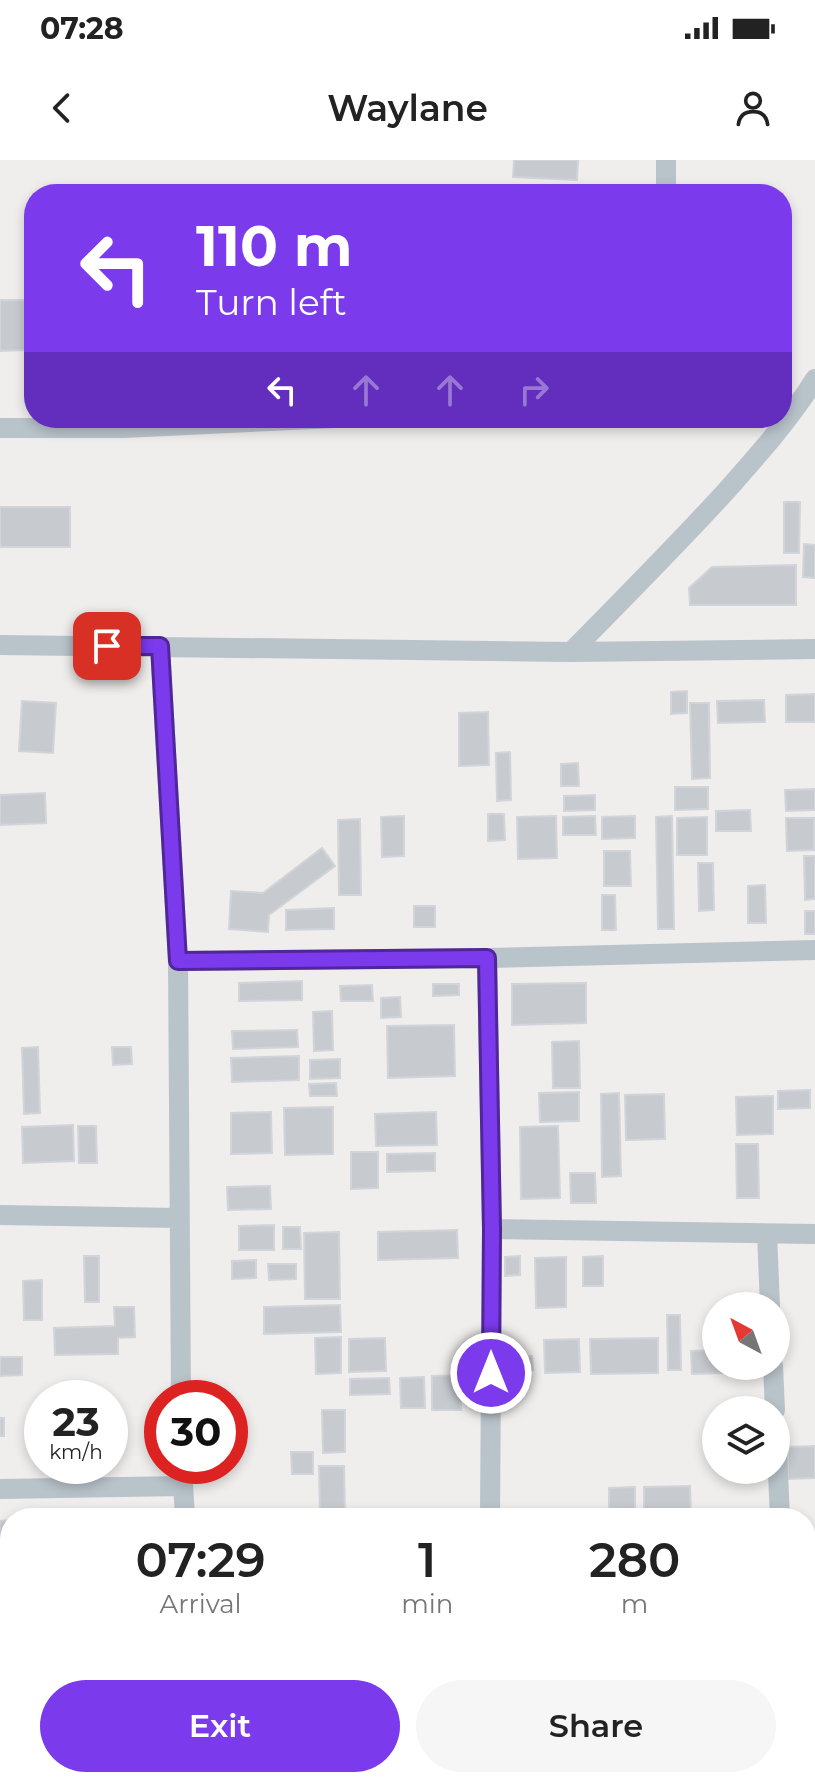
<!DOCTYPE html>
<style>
:root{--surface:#fff;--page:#f6f6f6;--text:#222;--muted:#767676;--accent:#7c3aed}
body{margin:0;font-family:Montserrat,sans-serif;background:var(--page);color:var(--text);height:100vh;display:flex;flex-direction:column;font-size:30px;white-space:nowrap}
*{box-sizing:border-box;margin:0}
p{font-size:26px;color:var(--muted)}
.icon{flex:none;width:44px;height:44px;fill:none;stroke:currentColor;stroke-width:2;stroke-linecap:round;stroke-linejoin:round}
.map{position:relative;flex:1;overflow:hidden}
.sheet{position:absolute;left:0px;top:1348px;width:816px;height:280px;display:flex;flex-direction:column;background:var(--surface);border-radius:32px 32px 0 0;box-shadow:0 4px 12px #0003}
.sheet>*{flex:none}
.guide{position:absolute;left:24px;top:24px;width:768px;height:244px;border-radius:32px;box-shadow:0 4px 12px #0003;background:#7c3aed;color:#fff;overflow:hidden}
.needle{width:52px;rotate:319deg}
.buttons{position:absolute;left:702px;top:1132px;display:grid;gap:16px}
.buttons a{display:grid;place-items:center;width:88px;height:88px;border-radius:50%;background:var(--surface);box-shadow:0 4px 12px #0003;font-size:40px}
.speed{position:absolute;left:24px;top:1220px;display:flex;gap:16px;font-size:40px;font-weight:700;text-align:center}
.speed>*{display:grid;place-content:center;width:104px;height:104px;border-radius:50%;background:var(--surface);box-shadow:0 4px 12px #0003;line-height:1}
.speed small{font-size:20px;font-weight:400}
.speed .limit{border:12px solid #d22;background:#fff;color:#111}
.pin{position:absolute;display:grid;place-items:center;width:68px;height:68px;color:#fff;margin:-34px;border-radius:16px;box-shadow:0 4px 12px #0006}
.me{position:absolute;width:88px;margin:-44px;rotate:0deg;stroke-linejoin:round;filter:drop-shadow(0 0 6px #0008)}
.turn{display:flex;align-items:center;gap:28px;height:168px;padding:0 40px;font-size:36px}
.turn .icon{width:104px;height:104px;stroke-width:2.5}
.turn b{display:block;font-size:56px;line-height:68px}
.lanes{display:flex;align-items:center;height:76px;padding:0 40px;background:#0003;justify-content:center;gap:40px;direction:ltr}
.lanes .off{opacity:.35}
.eta{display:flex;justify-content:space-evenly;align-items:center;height:136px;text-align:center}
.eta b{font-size:48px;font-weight:600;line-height:56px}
.primary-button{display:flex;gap:16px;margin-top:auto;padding:16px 40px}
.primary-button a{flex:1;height:92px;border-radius:48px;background:var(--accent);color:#fff;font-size:32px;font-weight:600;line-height:92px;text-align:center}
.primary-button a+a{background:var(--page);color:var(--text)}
.status{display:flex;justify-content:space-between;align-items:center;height:56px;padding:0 40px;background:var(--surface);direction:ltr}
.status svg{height:22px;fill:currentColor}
header{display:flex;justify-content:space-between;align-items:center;height:104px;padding:0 40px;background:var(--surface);font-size:36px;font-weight:600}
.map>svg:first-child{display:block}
.building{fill:#c7cbd0;stroke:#d1d4d9;stroke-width:2}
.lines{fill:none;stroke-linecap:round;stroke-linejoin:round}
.minor{stroke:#b9c3ca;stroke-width:20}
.route-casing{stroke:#51269a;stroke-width:20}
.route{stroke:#7c3aed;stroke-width:14}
</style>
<div class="status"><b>07:28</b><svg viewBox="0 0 49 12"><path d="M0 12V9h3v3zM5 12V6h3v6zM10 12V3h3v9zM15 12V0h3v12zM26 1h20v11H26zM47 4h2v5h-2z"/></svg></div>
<header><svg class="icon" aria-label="back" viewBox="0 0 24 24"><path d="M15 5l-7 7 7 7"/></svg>Waylane<svg class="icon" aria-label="person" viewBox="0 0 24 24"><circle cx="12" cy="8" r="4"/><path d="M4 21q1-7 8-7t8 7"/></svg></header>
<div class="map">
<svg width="815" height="1628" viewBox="0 0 815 1628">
<rect width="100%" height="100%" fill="#f0eded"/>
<path class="building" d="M514 0H578L577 20 513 17Z
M31 91H34V137H30Z
M0 140H25V190L0 191Z
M784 342H800L799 393H784Z
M0 347H70V387H0Z
M804 384 815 385V418L803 417Z
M796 405V445H690L689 428 712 407Z
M687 531V553L671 554V532Z
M815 534V562H786V535Z
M764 540 765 562 718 563 717 541Z
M22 541 56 543 53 593 19 591Z
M690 543H709L710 618 692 619Z
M488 552 489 605 459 606V553Z
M510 592 511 640 497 641 496 593Z
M578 603 579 626H561V604Z
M675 627H708V649L675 650Z
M815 629V650L786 651 785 630Z
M45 633 46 663 0 665V635Z
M595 635V650L564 651V636Z
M750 650 751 671H716V651Z
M488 654H504L505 680 488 681Z
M404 656V696L382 697 381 657Z
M556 656 557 698 518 699 517 657Z
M595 656 596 675H563V657Z
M635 656V678L602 679V657Z
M672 656 674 769H658L656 657Z
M707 657V695H677V658Z
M786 658H814V690L787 691Z
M360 659 361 735H339L338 660Z
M322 688 335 706 269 755 268 772 229 769 231 731 263 733Z
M604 691H630L631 726H604Z
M804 696H815V739L805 740Z
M698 703H713L714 750 699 751Z
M765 725 766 763H748V726Z
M602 735H615L616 770H602Z
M414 746H435V767H414Z
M334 748V769L286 770V750Z
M805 751H815V774H805Z
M302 821V840L239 841V823Z
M586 823V863L512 865V824Z
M433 824H459V835L433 836Z
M372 825 373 841H341L340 826Z
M400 837 401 857 381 858V838Z
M332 851 333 890 314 891 313 852Z
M454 865 455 916 388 918 387 866Z
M297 870 298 887 233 889 232 871Z
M579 881 580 928H553L552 882Z
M38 887 40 953 24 954 22 888Z
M112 887H131L132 904 113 905Z
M299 896V920L232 922 231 898Z
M340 899V918L310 919V900Z
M336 923 337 936H310L309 924Z
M810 930V948L778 949V931Z
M579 932V961L540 962 539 933Z
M619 933 621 1016 602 1017 601 934Z
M664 934 665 979 626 980 625 935Z
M773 936V974L737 975 736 937Z
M333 947V994L285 995 284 948Z
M271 952 272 993 231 994V953Z
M436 952 437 985 376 986 375 954Z
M73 965 74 1001 23 1003 22 967Z
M78 966H96L97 1003H79Z
M558 966 560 1038 521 1039 520 967Z
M736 984H758L759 1038H737Z
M351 992H378V1028L351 1029Z
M435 993V1011L387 1012V994Z
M570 1013H595L596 1043H571Z
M270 1026 271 1049 228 1050 227 1027Z
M274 1065V1090H239V1066Z
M283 1067H300L301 1089H283Z
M457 1070 458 1098 378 1100V1072Z
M339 1072 340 1139H305L304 1073Z
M84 1096H99V1142H85Z
M520 1096V1115L505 1116V1097Z
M603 1096V1126H583V1097Z
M566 1097V1147L536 1148 535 1098Z
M256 1100V1118L232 1119V1101Z
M268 1104H296V1119L269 1120Z
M42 1120V1160H24L23 1121Z
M340 1145 341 1172 264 1174V1147Z
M114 1147H134L135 1177 118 1178V1194L55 1195 54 1168 115 1166Z
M667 1155H680L681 1210H668Z
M341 1177V1213L316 1214 315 1178Z
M385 1178 386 1211 349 1212V1179Z
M658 1178V1213L591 1214 590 1179Z
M579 1179 580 1212 545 1213 544 1180Z
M716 1190V1206H723V1213L692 1214 691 1191Z
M532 1196 533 1210 505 1211V1197Z
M0 1197H22V1215L0 1216Z
M460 1215 461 1250H432V1216Z
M424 1217 425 1248H401L400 1218Z
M389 1218 390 1234 350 1235V1219Z
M322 1250H345V1292L323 1293Z
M0 1258H4V1276H0Z
M815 1286V1318L788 1319V1287Z
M291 1292H313V1314H292Z
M319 1306H344L345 1354H320Z
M690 1326 691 1356 644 1357V1327Z
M635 1327V1356L609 1357V1328Z
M10 1360V1437H0V1361Z
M809 1487H815V1593H812Z
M0 1544H10V1591H0Z
M2 1600H10V1618H19V1624H2Z
M282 1618H308V1622L284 1627Z
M361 1618H365L377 1628H353Z
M547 1618H578V1628H547Z
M585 1618H615V1625H585Z
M622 1618H659V1628H623Z
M664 1618H703V1628H664Z
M737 1618H751L752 1628H737Z
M807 1618V1628H774V1619Z"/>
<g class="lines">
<path class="minor" d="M666 34V0
M0 268H124L335 258
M0 485 571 492C624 438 677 385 728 329 759 294 791 258 815 219
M160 486 178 801 181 1238
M571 492 815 489
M487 798 492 1069 490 1358
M178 801 487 798 815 790
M0 1055 178 1058
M492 1069 815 1074
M767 1074 770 1146
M773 1206 775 1250
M776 1270 780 1358
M182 1306 185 1358
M0 1329 183 1326
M806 1456H815
M193 1618V1628
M495 1618V1628"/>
</g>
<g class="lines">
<g class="route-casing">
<path id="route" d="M107 486H160L178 801 487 798 492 1069 491 1213"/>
</g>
<use href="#route" class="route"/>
</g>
</svg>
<div class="buttons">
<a><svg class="needle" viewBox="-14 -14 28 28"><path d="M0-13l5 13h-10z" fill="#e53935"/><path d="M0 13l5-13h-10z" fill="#767676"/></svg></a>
<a><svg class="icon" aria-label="layers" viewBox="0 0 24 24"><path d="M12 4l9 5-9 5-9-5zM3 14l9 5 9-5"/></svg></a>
</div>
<div class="speed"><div>23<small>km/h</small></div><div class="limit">30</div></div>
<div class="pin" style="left:107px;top:486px;background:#d93025"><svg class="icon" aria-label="arrive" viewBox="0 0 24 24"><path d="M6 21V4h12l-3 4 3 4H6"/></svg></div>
<svg class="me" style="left:491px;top:1213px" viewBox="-20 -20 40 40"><circle r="17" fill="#7c3aed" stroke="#fff" stroke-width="3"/><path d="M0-11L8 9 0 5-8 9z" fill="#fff"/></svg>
<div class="guide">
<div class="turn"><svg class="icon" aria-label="left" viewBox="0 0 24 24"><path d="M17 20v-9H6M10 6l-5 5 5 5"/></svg><div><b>110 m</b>Turn left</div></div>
<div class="lanes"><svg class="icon" aria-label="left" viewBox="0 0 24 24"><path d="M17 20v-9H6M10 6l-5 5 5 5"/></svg><svg class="icon off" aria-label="ahead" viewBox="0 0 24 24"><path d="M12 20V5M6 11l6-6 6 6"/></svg><svg class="icon off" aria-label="ahead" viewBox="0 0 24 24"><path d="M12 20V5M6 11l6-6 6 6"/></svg><svg class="icon off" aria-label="right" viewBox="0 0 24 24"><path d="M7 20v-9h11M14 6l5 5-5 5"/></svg></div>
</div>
<section class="sheet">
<div class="eta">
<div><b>07:29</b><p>Arrival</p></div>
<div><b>1</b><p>min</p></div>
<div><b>280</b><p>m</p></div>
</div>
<div class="primary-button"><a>Exit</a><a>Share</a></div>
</section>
</div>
